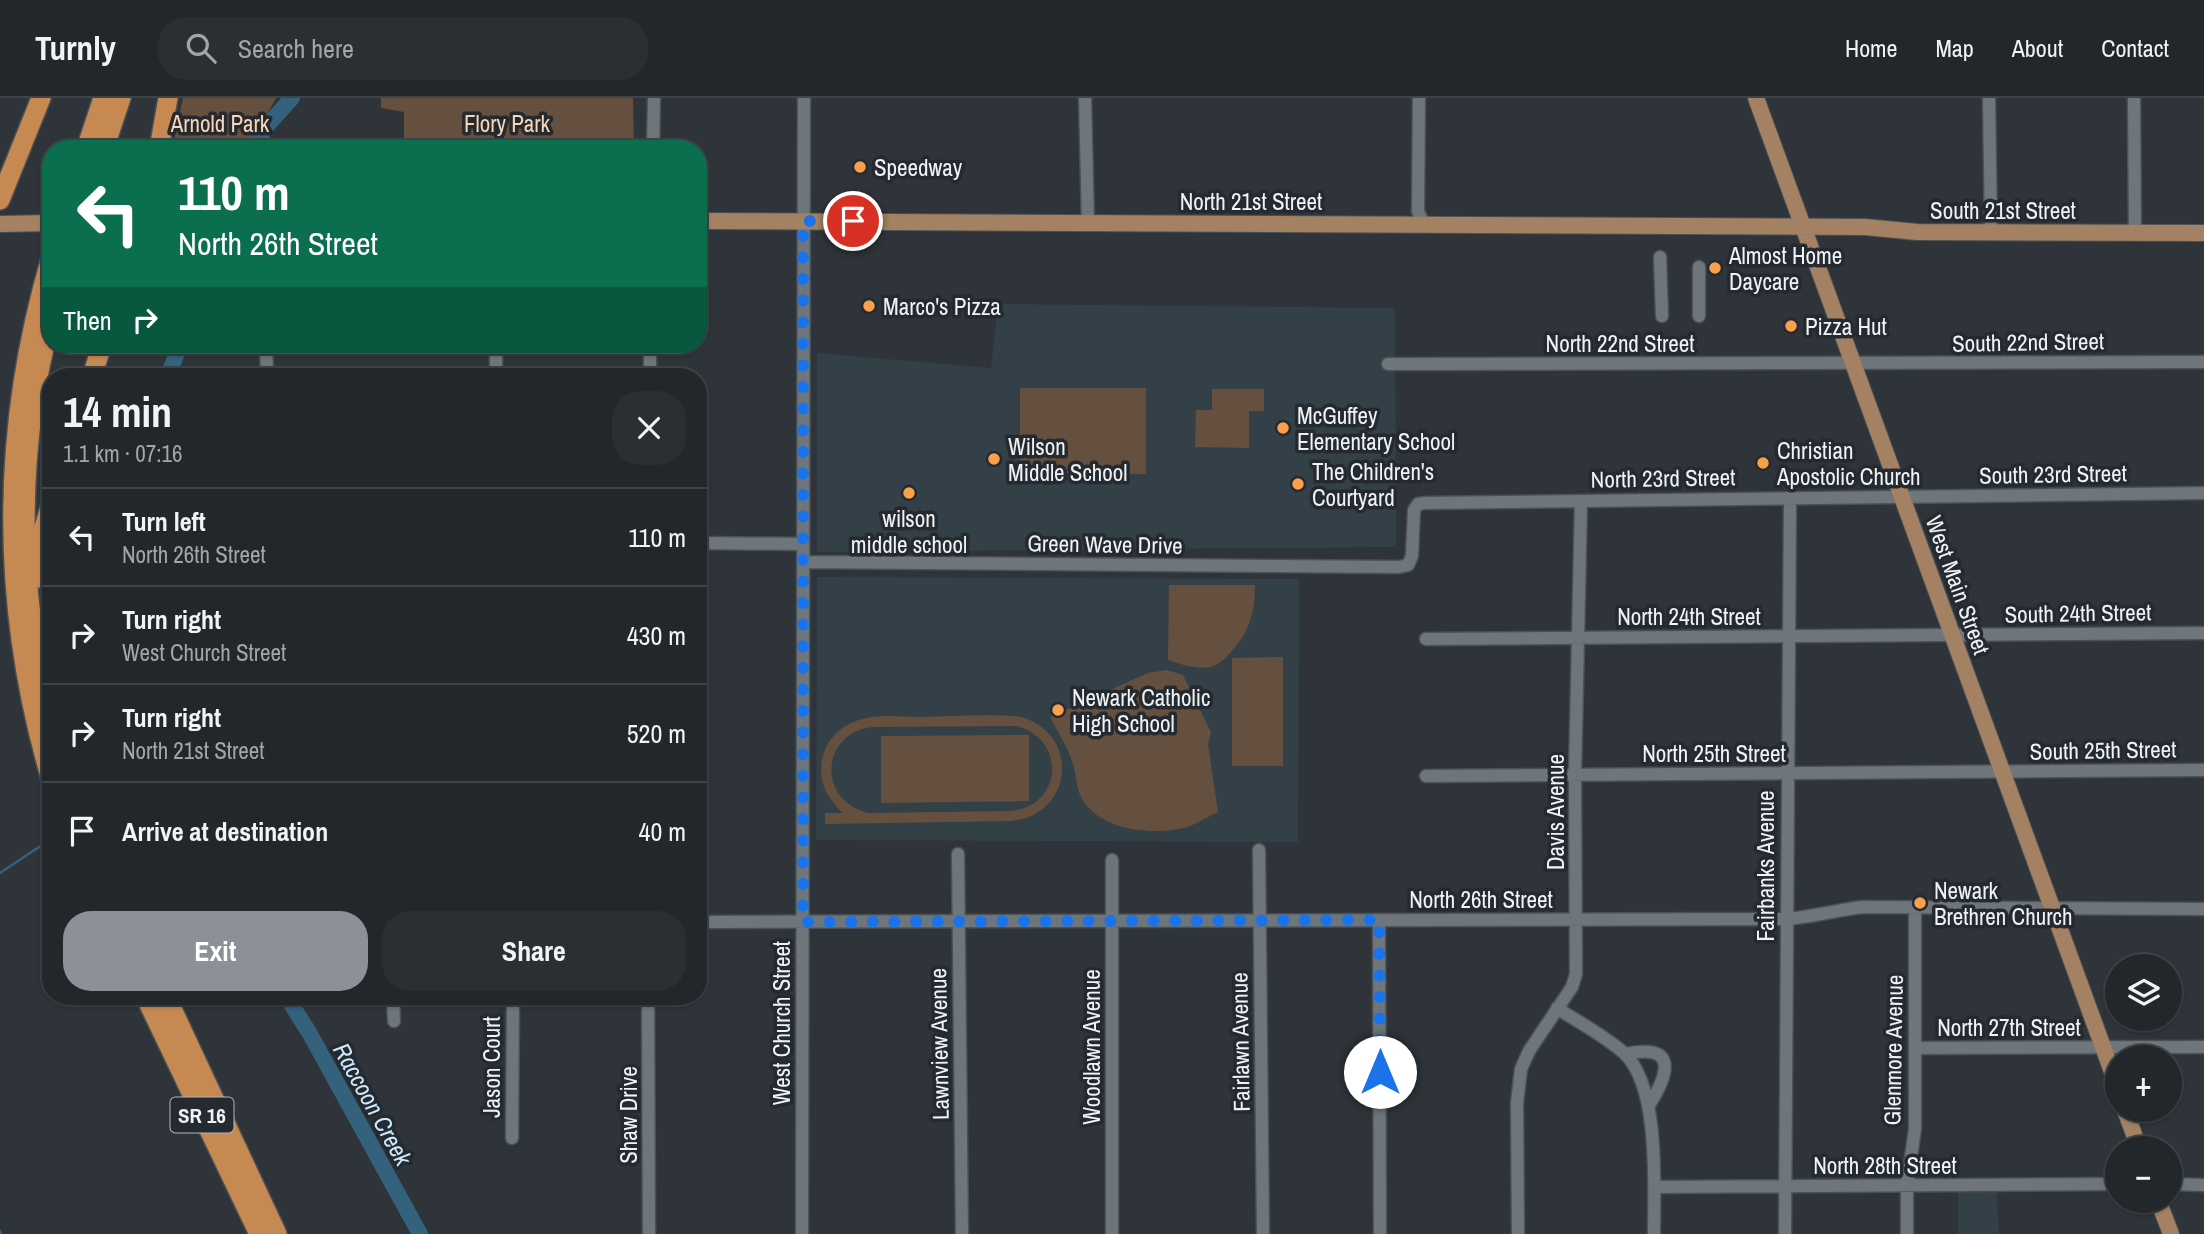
<!DOCTYPE html>
<meta charset="utf-8">
<style>
:root{--surface:#22272b;--page:#2a2f33;--text:#f1f3f6;--muted:#a2a5a9;--line:#3f4447;--accent:#8c9099}
body{margin:0;font-family:"Archivo Narrow",sans-serif;background:var(--page);color:var(--text);height:100vh;display:flex;flex-direction:column;font-size:26px;white-space:nowrap}
*{box-sizing:border-box;margin:0}
p{font-size:23px;color:var(--muted)}
.icon{flex:none;width:38px;height:38px;fill:none;stroke:currentColor;stroke-width:2;stroke-linecap:round;stroke-linejoin:round}
.map{position:relative;flex:1;overflow:hidden}
.panel{position:absolute;left:42px;top:270px;width:665px;height:637px;display:flex;flex-direction:column;background:var(--surface);border-radius:28px;box-shadow:0 2px 5px #0004,0 0 0 2px var(--line)}
.panel>*{flex:none}
.top-card{position:absolute;left:42px;top:42px;width:665px;height:214px;border-radius:28px;box-shadow:0 2px 5px #0004,0 0 0 2px var(--line);background:#0b6e4f;color:#fff;overflow:hidden}
.tools{position:absolute;left:2105px;top:856px;display:grid;gap:14px}
.tools a{display:grid;place-items:center;width:77px;height:77px;border-radius:50%;background:var(--surface);box-shadow:0 2px 5px #0004,0 0 0 2px var(--line);font-size:35px}
.pin{position:absolute;display:grid;place-items:center;width:60px;height:60px;color:#fff;margin:-30px;border:4px solid #fff;border-radius:50%;box-shadow:0 2px 7px #0007}
.me{position:absolute;width:77px;margin:-38px;rotate:0deg;stroke-linejoin:round;filter:drop-shadow(0 0 5px #0008)}
.turn{display:flex;align-items:center;gap:24px;height:147px;padding:0 21px;font-size:32px}
.turn .icon{width:91px;height:91px;stroke-width:2.5}
.turn b{display:block;font-size:49px;line-height:60px}
.then{display:flex;align-items:center;height:66px;padding:0 21px;background:#0003;gap:14px;font-size:26px}
.round{display:grid;place-items:center;flex:none;width:74px;height:74px;border-radius:28px;background:var(--page)}
.head{display:flex;align-items:center;justify-content:space-between;height:119px;padding:0 21px}
h1{font-size:42px;font-weight:700;line-height:52px}
.button{display:flex;gap:14px;margin-top:auto;padding:14px 21px}
.button a{flex:1;height:80px;border-radius:28px;background:var(--accent);color:#fff;font-size:28px;font-weight:700;line-height:80px;text-align:center}
.button a+a{background:var(--page);color:var(--text)}
ul{padding:0;list-style:none}
li{display:flex;align-items:center;gap:21px;height:98px;padding:0 21px;border-top:2px solid var(--line)}
li div{flex:1}
li b{display:block;font-size:26px}
li em{font-style:normal}
header{display:flex;align-items:center;gap:42px;box-sizing:border-box;height:98px;padding:0 35px;background:var(--surface);border-bottom:2px solid var(--line)}
header strong{font-size:33px}
nav{display:flex;gap:38px;margin-inline-start:auto;font-size:24px}
.search{width:490px;height:63px;background:var(--page);display:flex;align-items:center;gap:18px;box-sizing:border-box;padding:0 24px;border-radius:28px;color:var(--muted);font-size:26px}
.map>svg:first-child{display:block}
.built{fill:#344048}
.green{fill:#654f3e;fill-rule:evenodd}
.lines{fill:none;stroke-linecap:round;stroke-linejoin:round}
.stream{stroke:#34627d;stroke-width:2.5}
.river{stroke:#34627d;stroke-width:16}
.minor-casing{stroke:#4a5053;stroke-width:15}
.major-casing{stroke:#4a5053;stroke-width:18}
.highway-casing{stroke:#4a5053;stroke-width:22}
.minor{stroke:#6e767b;stroke-width:12}
.major{stroke:#a38162;stroke-width:16}
.highway{stroke:#c78952;stroke-width:19}
.route{stroke:#1a73e8;stroke-width:12;stroke-dasharray:0 21.6}
.poi-dot{fill:#f9a04c;stroke:#242a2f;stroke-width:2.5}
.labels{text-anchor:middle;dominant-baseline:central;stroke-width:7;stroke-linejoin:round;paint-order:stroke}
.shield{fill:#242a2f;stroke:#b2b7ba;stroke-width:2}
.shield-label{font-size:21px;font-weight:bold;fill:#eff3f6}
.park-label{font-size:23px;fill:#f9d4b6;stroke:#242a2f}
.poi-label{font-size:23px;fill:#eff3f6;stroke:#242a2f;text-anchor:start}
.street-label{font-size:23px;fill:#eff3f6;stroke:#242a2f}
.water-label{font-size:24px;font-style:italic;fill:#cde9fb;stroke:#242a2f}
</style>
<header>
<strong>Turnly</strong>
<div class="search"><svg class="icon" aria-label="search" viewBox="0 0 24 24"><circle cx="10" cy="10" r="6"/><path d="M15 15l6 6"/></svg>Search here</div>
<nav><a>Home</a><a>Map</a><a>About</a><a>Contact</a></nav>
</header>
<div class="map">
<svg width="2204" height="1136" viewBox="0 0 2204 1136">
<rect width="100%" height="100%" fill="#2e3439"/>
<path class="built" d="M998 206 1395 210 1396 449 817 454V255L991 270Z
M817 479 1299 481 1298 744 816 742Z
M1958 1087H1996L1999 1136H1958Z"/>
<path class="green" d="M183 0H276L248 51H172Z
M381 0H633L634 50 404 51V14L381 10Z
M1020 290H1146V376H1020Z
M1212 291H1264V313H1249V350L1195 349 1196 312H1212Z
M1169 487H1255C1255 515 1249 536 1229 556 1224 562 1218 567 1211 569 1197 572 1180 566 1168 562Z
M1283 559V668H1232V560Z
M1167 572 1183 577 1211 634 1208 646 1218 714C1207 719 1195 727 1184 730 1152 737 1104 733 1084 704 1075 692 1077 676 1072 663 1067 648 1057 633 1050 619L1148 575Z
M1017 618C1081 632 1075 717 1011 723L825 726V715H843C827 701 818 683 822 662 825 644 839 629 856 623 875 615 900 619 920 619 952 618 985 616 1017 618ZM1016 628C1067 640 1063 709 1010 713L868 715C816 702 821 634 873 629Z
M1029 637V703L881 705V638Z"/>
<g class="lines">
<path class="stream" d="M0 775 51 741
M0 1133 1 1136"/>
<path class="river" d="M257 51 264 31 292 0
M168 278 180 247
M286 898 310 936 420 1136"/>
<g class="minor-casing">
<path id="minor" d="M1085 0 1088 125
M1419 0 1418 113 1424 127
M1989 0 1991 135
M2134 0 2135 136
M653 51 654 0
M1660 159 1662 218
M1699 218V169
M266 247 267 278
M496 247V278
M1388 266 2204 264
M650 278V247
M698 445 803 446
M803 464 1399 469 1408 467 1412 458 1414 412 1418 406 1425 405 2204 395
M1426 541 2204 535
M1426 678 2204 672
M1259 752 1263 1136
M958 756 962 1136
M1112 762V1136
M1379 822 1380 1136
M698 824 1786 821C1812 819 1837 812 1863 809L2204 811
M393 898 394 923
M648 898 649 1136
M1557 910C1578 924 1605 938 1624 955 1660 988 1654 1089 1654 1136
M1915 950 2204 949
M1625 956C1677 945 1670 974 1649 1007
M512 1040 513 898
M2170 1086 2204 1087
M1654 1089 2118 1086
M802 1136 804 0
M1518 1136 1517 1005 1521 971 1529 953 1572 889 1576 876 1575 677 1581 403
M1785 1136 1790 401
M1907 1136V1087L1915 1031V809"/>
</g>
<g class="major-casing">
<path id="major" d="M1756 0 2118 990
M698 123 1865 129 1917 134 2204 135
M0 126 51 125
M2125 1012 2139 1050
M2158 1102 2171 1136"/>
</g>
<g class="highway-casing">
<path id="highway" d="M86 51 103 0
M104 51 121 0
M159 51 168 0
M0 102 41 0
M51 160C0 332 0 509 51 681
M51 222C18 344 15 492 51 613
M92 278 102 247
M40 480 43 433 51 406
M145 898 259 1136
M166 898 277 1136"/>
</g>
<use href="#minor" class="minor"/>
<use href="#major" class="major"/>
<use href="#highway" class="highway"/>
</g>
<g class="lines">
<path class="route" d="M853 123H803V824L1379 822 1380 974"/>
</g>
<g class="poi-dot">
<circle cx="860" cy="69" r="7"/>
<circle cx="1715" cy="170" r="7"/>
<circle cx="869" cy="208" r="7"/>
<circle cx="1791" cy="228" r="7"/>
<circle cx="1283" cy="330" r="7"/>
<circle cx="994" cy="361" r="7"/>
<circle cx="1763" cy="365" r="7"/>
<circle cx="1298" cy="386" r="7"/>
<circle cx="909" cy="395" r="7"/>
<circle cx="1058" cy="612" r="7"/>
<circle cx="1920" cy="805" r="7"/>
</g>
<g class="labels">
<rect class="shield" x="170.5" y="999.5" width="63" height="35" rx="5"/>
<g class="shield-label">
<text x="202" y="1017">SR 16</text>
</g>
<g class="park-label">
<text x="220" y="25">Arnold Park</text>
<text x="507" y="25">Flory Park</text>
</g>
<g class="poi-label">
<text x="874" y="69">Speedway</text>
<text x="1729" y="157">Almost Home<tspan x="1729" dy="26">Daycare</tspan></text>
<text x="883" y="208">Marco's Pizza</text>
<text x="1805" y="228">Pizza Hut</text>
<text x="1297" y="317">McGuffey<tspan x="1297" dy="26">Elementary School</tspan></text>
<text x="1008" y="348">Wilson<tspan x="1008" dy="26">Middle School</tspan></text>
<text x="1777" y="352">Christian<tspan x="1777" dy="26">Apostolic Church</tspan></text>
<text x="1312" y="373">The Children's<tspan x="1312" dy="26">Courtyard</tspan></text>
<text x="909" y="420" text-anchor="middle">wilson<tspan x="909" dy="26">middle school</tspan></text>
<text x="1072" y="599">Newark Catholic<tspan x="1072" dy="26">High School</tspan></text>
<text x="1934" y="792">Newark<tspan x="1934" dy="26">Brethren Church</tspan></text>
</g>
<g class="street-label">
<text x="1251" y="103">North 21st Street</text>
<text x="2003" y="112">South 21st Street</text>
<text transform="translate(2028 244) rotate(-1)">South 22nd Street</text>
<text x="1620" y="245">North 22nd Street</text>
<text transform="translate(2053 376) rotate(-1)">South 23rd Street</text>
<text transform="translate(1663 380) rotate(-1)">North 23rd Street</text>
<text transform="translate(1105 446) rotate(1)">Green Wave Drive</text>
<text transform="translate(1958 487) rotate(70)">West Main Street</text>
<text transform="translate(2078 515) rotate(-1)">South 24th Street</text>
<text x="1689" y="518">North 24th Street</text>
<text transform="translate(2103 652) rotate(-1)">South 25th Street</text>
<text x="1714" y="655">North 25th Street</text>
<text transform="translate(1555 714) rotate(-90)">Davis Avenue</text>
<text transform="translate(1765 768) rotate(-90)">Fairbanks Avenue</text>
<text x="1481" y="801">North 26th Street</text>
<text transform="translate(781 925) rotate(-90)">West Church Street</text>
<text x="2009" y="929">North 27th Street</text>
<text transform="translate(1240 944) rotate(-91)">Fairlawn Avenue</text>
<text transform="translate(939 946) rotate(-91)">Lawnview Avenue</text>
<text transform="translate(1091 949) rotate(-90)">Woodlawn Avenue</text>
<text transform="translate(1893 952) rotate(-89)">Glenmore Avenue</text>
<text transform="translate(491 969) rotate(-90)">Jason Court</text>
<text transform="translate(628 1017) rotate(-90)">Shaw Drive</text>
<text x="1885" y="1067">North 28th Street</text>
</g>
<g class="water-label">
<text transform="translate(373 1006) rotate(61)">Raccoon Creek</text>
</g>
</g>
</svg>
<div class="tools">
<a><svg class="icon" aria-label="layers" viewBox="0 0 24 24"><path d="M12 4l9 5-9 5-9-5zM3 14l9 5 9-5"/></svg></a>
<a>+</a>
<a>−</a>
</div>
<div class="pin" style="left:853px;top:123px;background:#d93025"><svg class="icon" aria-label="arrive" viewBox="0 0 24 24"><path d="M6 21V4h12l-3 4 3 4H6"/></svg></div>
<svg class="me" style="left:1380px;top:974px" viewBox="-20 -20 40 40"><circle r="19" fill="#fff"/><path d="M0-13L10 11 0 6-10 11z" fill="#1a73e8"/></svg>
<div class="top-card">
<div class="turn"><svg class="icon" aria-label="left" viewBox="0 0 24 24"><path d="M17 20v-9H6M10 6l-5 5 5 5"/></svg><div><b>110 m</b>North 26th Street</div></div>
<div class="then">Then<svg class="icon" aria-label="right" viewBox="0 0 24 24"><path d="M7 20v-9h11M14 6l5 5-5 5"/></svg></div>
</div>
<section class="panel">
<div class="head"><div><h1>14 min</h1><p>1.1 km · 07:16</p></div><a class="round"><svg class="icon" aria-label="close" viewBox="0 0 24 24"><path d="M6 6l12 12M18 6L6 18"/></svg></a></div>
<ul>
<li><svg class="icon" aria-label="left" viewBox="0 0 24 24"><path d="M17 20v-9H6M10 6l-5 5 5 5"/></svg><div><b>Turn left</b><p>North 26th Street</p></div><em>110 m</em></li>
<li><svg class="icon" aria-label="right" viewBox="0 0 24 24"><path d="M7 20v-9h11M14 6l5 5-5 5"/></svg><div><b>Turn right</b><p>West Church Street</p></div><em>430 m</em></li>
<li><svg class="icon" aria-label="right" viewBox="0 0 24 24"><path d="M7 20v-9h11M14 6l5 5-5 5"/></svg><div><b>Turn right</b><p>North 21st Street</p></div><em>520 m</em></li>
<li><svg class="icon" aria-label="arrive" viewBox="0 0 24 24"><path d="M6 21V4h12l-3 4 3 4H6"/></svg><div><b>Arrive at destination</b></div><em>40 m</em></li>
</ul>
<div class="button"><a>Exit</a><a>Share</a></div>
</section>
</div>
